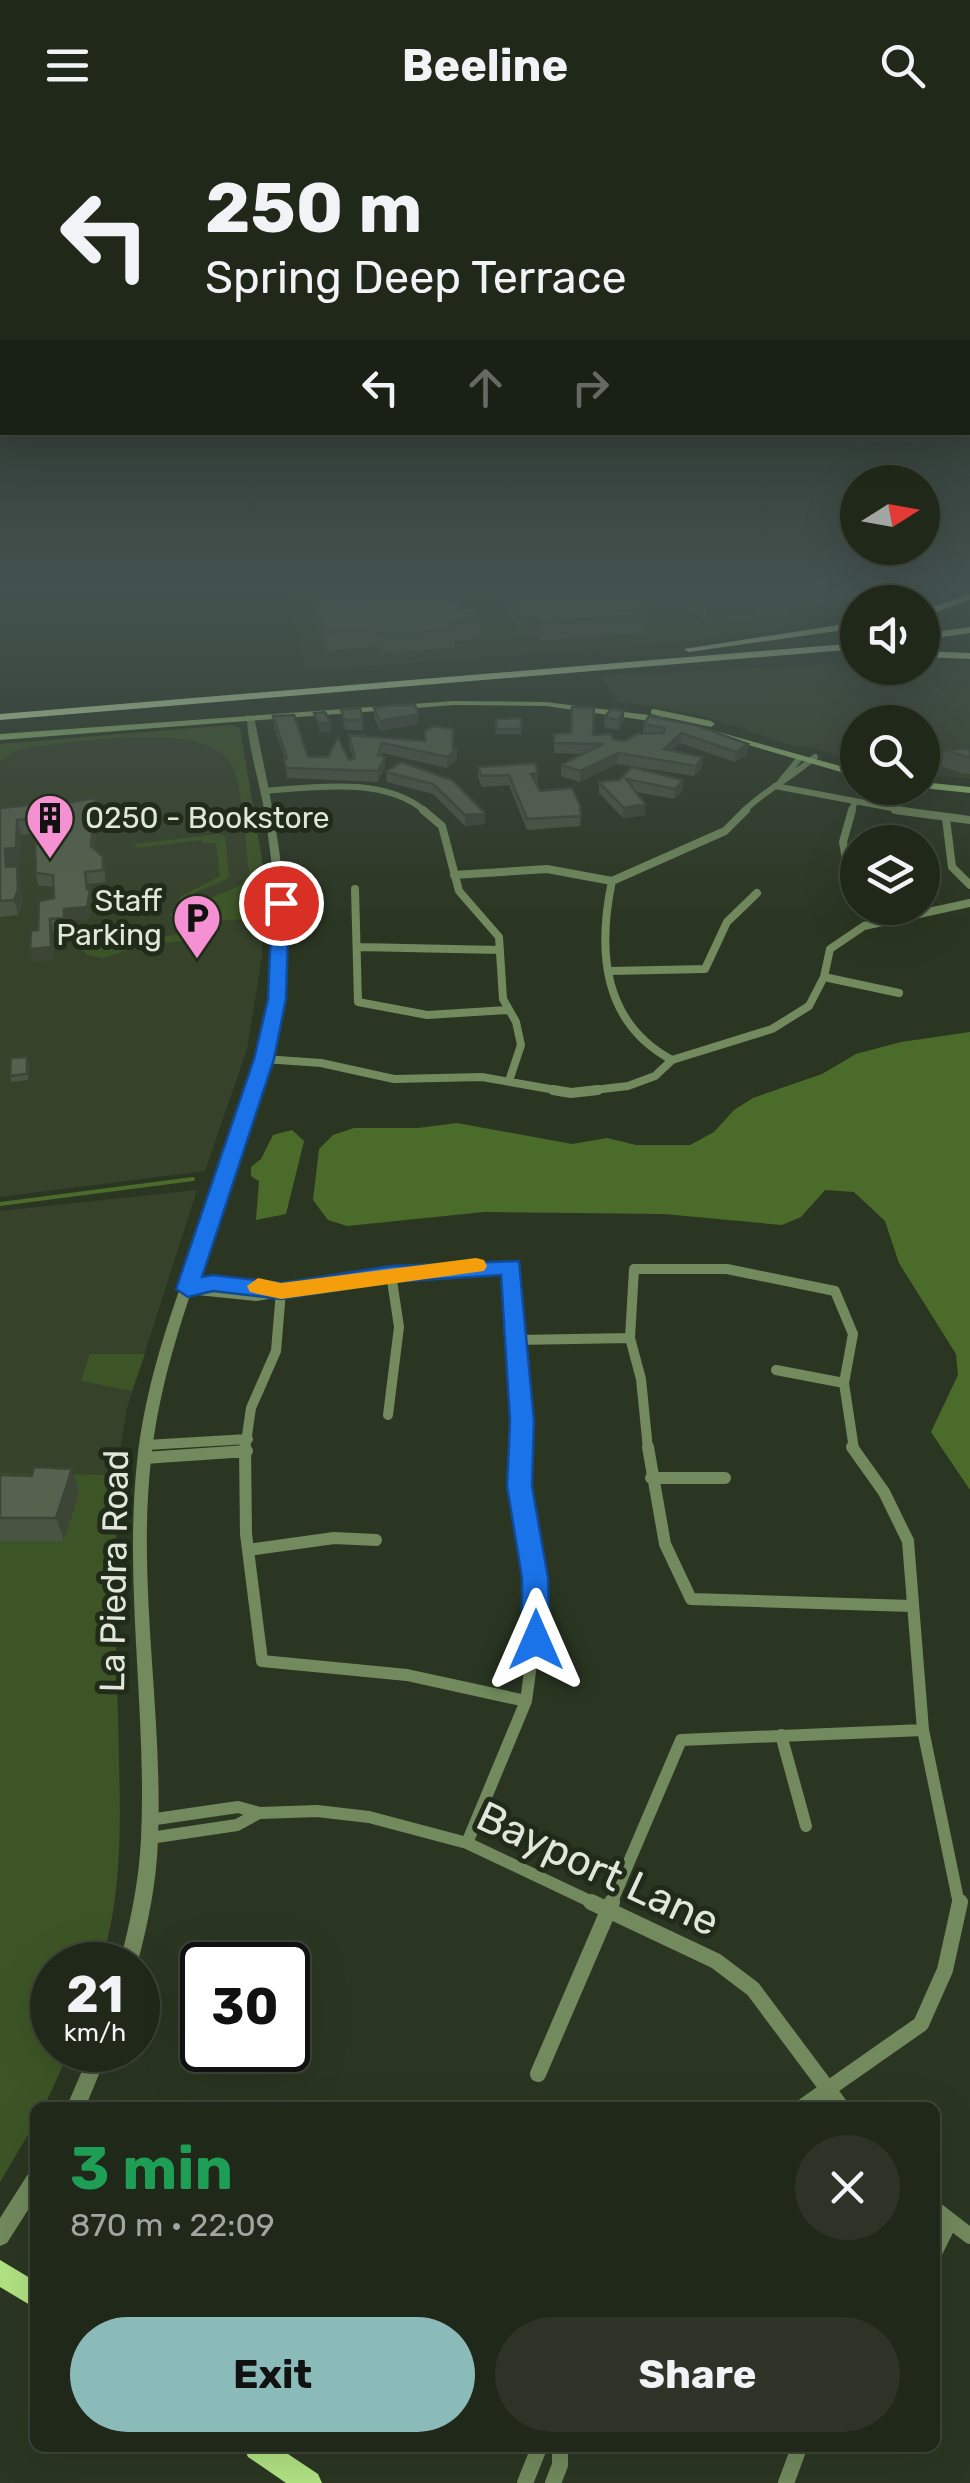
<!DOCTYPE html>
<meta charset="utf-8">
<style>
:root{--surface:#20281a;--page:#2d3427;--text:#f1f3f6;--muted:#a2a6a2;--line:#3d4439;--accent:#8bbbb9}
body{margin:0;font-family:Rubik,sans-serif;background:var(--page);color:var(--text);height:100vh;display:flex;flex-direction:column;font-size:38px;white-space:nowrap}
*{box-sizing:border-box;margin:0}
p{font-size:32px;color:var(--muted)}
.icon{flex:none;width:55px;height:55px;fill:none;stroke:currentColor;stroke-width:2;stroke-linecap:round;stroke-linejoin:round}
.map{position:relative;flex:1;overflow:hidden}
.sheet{position:absolute;left:30px;top:1972px;width:910px;height:350px;display:flex;flex-direction:column;background:var(--surface);border-radius:15px;box-shadow:0 10px 40px #0002,0 0 0 2px var(--line)}
.sheet>*{flex:none}
.guide{position:absolute;left:0px;top:0px;width:970px;height:305px;box-shadow:0 10px 40px #0002,0 0 0 2px var(--line);background:#20281a;color:var(--text);overflow:hidden}
.needle{width:65px;rotate:79deg}
.tools{position:absolute;left:840px;top:335px;display:grid;gap:20px}
.tools a{display:grid;place-items:center;width:100px;height:100px;border-radius:50%;background:var(--surface);box-shadow:0 10px 40px #0002,0 0 0 2px var(--line);font-size:50px}
.speed{position:absolute;left:30px;top:1812px;display:flex;gap:20px;font-size:50px;font-weight:700;text-align:center}
.speed>*{display:grid;place-content:center;width:130px;height:130px;border-radius:50%;background:var(--surface);box-shadow:0 10px 40px #0002,0 0 0 2px var(--line);line-height:1}
.speed small{font-size:25px;font-weight:400}
.speed .limit{border:5px solid #111;border-radius:15px;background:#fff;color:#111}
.pin{position:absolute;display:grid;place-items:center;width:85px;height:85px;color:#fff;margin:-42px;border:5px solid #fff;border-radius:50%;box-shadow:0 2px 10px #0007}
.me{position:absolute;width:110px;margin:-55px;rotate:0deg;stroke-linejoin:round;filter:drop-shadow(0 0 8px #0008)}
.turn{display:flex;align-items:center;gap:35px;height:210px;padding:0 40px;font-size:45px}
.turn .icon{width:130px;height:130px;stroke-width:2.5}
.turn b{display:block;font-size:70px;line-height:85px}
.lanes{display:flex;align-items:center;height:95px;padding:0 40px;background:#0003;justify-content:center;gap:50px;direction:ltr}
.lanes .off{opacity:.35}
.round{display:grid;place-items:center;flex:none;width:105px;height:105px;border-radius:52px;background:var(--page)}
.headline{display:flex;align-items:center;justify-content:space-between;height:170px;padding:0 40px}
h1{font-size:60px;font-weight:700;line-height:75px;color:#1e9e55}
.primary-button{display:flex;gap:20px;margin-top:auto;padding:20px 40px}
.primary-button a{flex:1;height:115px;border-radius:60px;background:var(--accent);color:#111;font-size:40px;font-weight:700;line-height:115px;text-align:center}
.primary-button a+a{background:var(--page);color:var(--text)}
header{display:flex;justify-content:space-between;align-items:center;height:130px;padding:0 40px;background:var(--surface);font-size:45px;font-weight:700}
.map>svg:first-child{display:block}
.built{fill:#36422a}
.green{fill:#3d5526}
.water{fill:#4b6b2a}
.lines{fill:none;stroke-linecap:round;stroke-linejoin:round}
.stream{stroke:#4b6b2a;stroke-width:4}
.minor-far4{stroke:#728a5d;stroke-width:6}
.minor-far3{stroke:#728a5d;stroke-width:8}
.minor-far2{stroke:#728a5d;stroke-width:10}
.minor-far1{stroke:#728a5d;stroke-width:12}
.minor{stroke:#728a5d;stroke-width:16}
.tertiary{fill:#728a5d;fill-rule:evenodd}
.secondary{fill:#96bd73;fill-rule:evenodd}
.primary{fill:#b1e383;fill-rule:evenodd}
.motorway{fill:#dafebb;fill-rule:evenodd}
.wall{fill:#4a5442}
.shaded-wall{fill:#3c4536}
.building{fill:#56624d;stroke:#3c4536;stroke-width:2.5}
.route{fill:#1a73e8;stroke:#114b97;stroke-width:2.5}
.slow{fill:#f59e0b}
.labels{text-anchor:middle;dominant-baseline:central;stroke-width:10;stroke-linejoin:round;paint-order:stroke}
.far-poi-label{font-size:30px;fill:#e1e7db;stroke:#212b19;text-anchor:start}
.street-label{font-size:35px;fill:#e1e7db;stroke:#212b19}
.near-street-label{font-size:42px;fill:#e1e7db;stroke:#212b19}
</style>
<header><svg class="icon" aria-label="menu" viewBox="0 0 24 24"><path d="M4 6h16M4 12h16M4 18h16"/></svg>Beeline<svg class="icon" aria-label="search" viewBox="0 0 24 24"><circle cx="10" cy="10" r="6"/><path d="M15 15l6 6"/></svg></header>
<div class="map">
<svg width="970" height="2353" viewBox="0 0 970 2353">
<rect width="100%" height="100%" fill="#2b3622"/>
<path class="built" d="M287 461H928L892 472H858L857 482 734 508 306 541Z
M970 530V649L923 644 922 592H858L857 632 806 616H793L700 585 617 571 601 546 857 534 858 538H922L923 531Z
M231 595 240 598 264 742 262 826 247 919 205 1041 0 1067V614Z
M197 1060 127 1278 116 1345 0 1343V1081Z"/>
<path class="green" d="M231 595 240 598 264 742 262 783 253 789 207 791 206 770 241 755 249 743C245 713 244 662 232 636 211 589 75 613 33 617L16 621 0 631V614Z
M219 704 225 706 229 747C203 764 183 755 187 793L169 785 176 781 180 767 220 746 216 713H201L202 710 137 718 134 714Z
M180 804 186 805 187 810 133 818 104 828 87 825 82 819C92 797 113 808 132 809 148 809 165 806 180 804Z
M90 1224H145L132 1261 81 1251Z
M0 1343 116 1345 120 1351C110 1444 118 1540 119 1633 121 1701 121 1772 100 1835H52V1920H70L44 1977 35 1978V1993L0 2052Z"/>
<path class="water" d="M970 902V1360L931 1302 958 1245 956 1224 899 1133 885 1091 854 1062 825 1060 801 1087 782 1095 664 1084 484 1082 347 1096 328 1090 313 1070 319 1019 333 1005 354 998H418L457 993 572 1014 607 1008 636 1015H690L714 1002 734 980 753 968 822 944 856 924 901 912Z
M292 1000 304 1011 286 1084 256 1090 259 1051 251 1046V1037L261 1029 273 1005Z"/>
<g class="lines">
<path class="stream" d="M0 1074 193 1049"/>
<path class="minor-far4" d="M781 651 799 629
M775 656 913 682
M265 661C315 657 385 646 426 682
M743 682C765 660 792 647 815 627
M851 682 854 674"/>
<path class="minor-far3" d="M423 680 442 696 459 761 499 807 503 869 516 892 521 915 509 951
M895 680 970 690
M946 689 952 737 970 755
M847 735 843 712 852 680
M454 745 547 739 612 751
M355 759 358 872 427 885 507 880
M359 817 500 820
M610 841 705 839 727 792 757 763
M824 847 899 863
M264 929 321 933 394 949 482 947 567 962
M672 930C603 893 597 822 612 751L725 701 746 680
M577 962 628 956 655 946 672 930 772 899 809 876 824 847 830 819 864 796 970 773"/>
<path class="minor-far2" d="M553 960 571 963 598 960
M192 1158 231 1153 269 1161
M188 1159 256 1166 391 1144 511 1136 521 1319
M517 1210 630 1208
M776 1240 844 1253
M388 1285 399 1197 391 1144
M146 1315 248 1309
M245 1319 251 1278 276 1221 281 1161
M648 1319 641 1249 630 1208 634 1139H727L835 1161 853 1204 844 1253 854 1319"/>
<path class="minor-far1" d="M245 1317 246 1404 262 1531 407 1545 526 1571
M648 1317 665 1414 691 1469 911 1476
M852 1317 884 1362 908 1411 923 1600 959 1774
M144 1328 247 1321
M651 1348H725
M248 1420 334 1408 376 1410
M781 1605 806 1696
M149 1690 238 1677 260 1683 317 1681 369 1687 467 1713 596 1774
M150 1708 237 1695 259 1683
M467 1713 526 1571 538 1483 520 1356 521 1317
M611 1774 681 1610 923 1600"/>
<path class="minor" d="M591 1772 716 1831 753 1859 842 1978
M538 1944 612 1772
M801 1978 921 1894 945 1840 960 1772
M935 2079 970 2106
M935 2121 950 2091
M525 2353 539 2318
M553 2353 560 2335V2318
M786 2353 799 2318"/>
<path class="tertiary" d="M247 585 254 587C273 680 296 776 281 872 256 1030 168 1170 151 1330 137 1456 163 1582 158 1708 157 1751 148 1794 137 1835H119C130 1794 139 1752 141 1709 147 1583 124 1457 137 1332 154 1170 247 1029 271 869 281 804 274 739 263 674 258 646 247 613 247 585Z
M91 1920H109L85 1978H66Z
M35 2041V2069L7 2113 0 2116V2088L28 2044Z"/>
<path class="secondary" d="M454 571 546 572 664 587 668 590 664 593 546 576 454 575 0 610V604Z
M654 579 711 591 715 594 711 597 651 584V580Z
M697 596 858 641V647L697 600Z
M922 652 970 657V663L922 658Z"/>
<path class="primary" d="M0 2130 35 2151V2178L0 2157Z
M244 2318H279L318 2344 322 2353H286L248 2327Z"/>
<path class="motorway" d="M970 464V470L922 487V481Z
M858 492V498L689 522 684 519Z
M970 497V503L922 510V504Z
M858 513V519L0 590V584Z
M922 521 970 523V529L922 527Z"/>
</g>
<path class="wall" d="M505 461H863L861 468 835 470 834 479 813 473 790 475 789 482 756 484 755 490 705 494 695 481 669 485 668 494 644 498 643 503 541 511 538 506 521 507 504 474Z
M870 461H900L888 467Z
M318 465 462 478 481 490V509L454 511V518L382 524 379 517 326 521 317 490 315 472 318 471Z
M374 578 418 594 381 601 374 588Z
M341 579 363 590V600H345Z
M624 581V591L618 600 604 597 605 587Z
M273 586 308 627 349 630 353 629 349 615V605L453 619 457 630 447 638 382 623V626L385 627V637L378 652 287 648 285 629 274 597Z
M649 586 747 624 735 632 680 613 672 620 702 638 694 646 617 634 580 652 561 646V635L584 624 554 623V604L593 605 624 611 643 604 644 594Z
M521 588V604H496V589Z
M970 619V644H965L941 636 945 620Z
M478 637 538 653 536 654 540 661 581 686 580 696 527 700 509 655 482 657 478 647Z
M632 637 682 661 674 669 636 662 645 685 623 688 599 663V652L619 650Z
M386 642 452 650 485 694 465 696 433 664 387 652Z
M95 668 98 679 94 719 103 727 106 752 88 754 93 772 89 789 67 791V800L53 802 54 829 34 832 30 819 38 800 54 768V757L38 755 36 743 52 712 59 693Z
M41 674 44 688V703L21 705 19 733 9 734V737L20 751 22 775 18 785 0 787V678Z
M29 932 28 950 11 952 10 946Z
M72 1339 79 1362 64 1411H0V1345L32 1346Z"/>
<path class="shaded-wall" d="M889 461H900L888 467Z
M697 462 695 481 669 485 668 494 644 498V484L641 479 664 468Z
M758 471 755 490 705 494 707 476Z
M538 487V506L521 507V488Z
M624 581V591L618 600 619 590Z
M418 584V594L381 601 380 591Z
M330 592 331 602 319 603 318 593Z
M681 603 680 613 663 629 664 619Z
M748 614 747 624 735 632 736 622Z
M457 619V630L447 638V627Z
M618 623 617 634 580 652V641Z
M385 627V637L378 652V641Z
M703 627 702 638 694 646 696 636Z
M538 643V653L531 654V644Z
M683 650 682 661 674 669 675 659Z
M95 668 98 679 94 728 91 716Z
M41 674 44 688V703L41 688Z
M645 674V685L623 688 624 678Z
M485 683V694L465 696V685Z
M17 690 21 705 19 733 9 734 10 752 6 737 5 719Z
M17 736 20 751 22 775 18 785 14 770Z
M85 742 89 766 90 760 93 772 89 789 67 791V800L64 788V779Z
M50 789 53 802 54 829 34 832 30 819Z
M72 1339 79 1362 64 1411 56 1388Z"/>
<path class="building" d="M412 461H431L432 463 448 462 462 478H475L481 490 450 492 454 499 381 505 378 498 325 502 315 472 319 471 318 465 341 463 343 467Z
M507 461H790L791 463 753 466 758 471 707 476 697 462 664 468 670 475 641 479 644 484 542 492 538 487 521 488Z
M393 575H415L418 584 380 591 374 578Z
M572 577 594 578 593 605 612 604 613 609 624 611 637 604 664 603 665 598 644 594 649 586 695 595 748 614 736 622 681 603 664 619 703 627 696 636 618 623 580 641 561 635 603 614 554 613V604L571 603Z
M360 578 363 590H344L341 579Z
M611 579 624 581 619 590 605 587Z
M325 582 330 592 318 593 314 583Z
M294 585 308 627H328L338 607 349 630 355 628 349 605 425 611V601L433 596 453 599V619H457L447 627 382 613 378 625 385 627 378 641 286 638 284 629 287 628 273 586Z
M521 588V599H496V589Z
M970 619V628L945 620Z
M401 632 452 650 485 683 465 685 433 654 386 642Z
M535 633 538 643 531 644 540 661 572 658 580 675 581 686 527 689 509 645 482 646 478 637Z
M632 637 683 650 675 659 626 649 645 674 624 678 599 652 619 650Z
M95 668 91 716 103 727V740L85 742 87 759 90 760 87 777 64 779V788L50 789 51 817 30 819 31 801 38 800 39 771 54 768 53 745 36 743 35 714 52 712 53 693H59L60 674Z
M41 674V688L17 690 16 718 5 719 6 737 17 736 18 760 14 770 0 771V678Z
M27 927V944L10 946 11 928Z
M34 1337 72 1339 56 1388H0V1345L32 1346Z"/>
<linearGradient id="sky" x2="0" y2="1"><stop stop-color="#181e13"/><stop offset="0.58" stop-color="#44524f"/><stop offset="1" stop-color="#44524f" stop-opacity="0"/></linearGradient>
<rect width="970" height="791" fill="url(#sky)"/>
<path class="route" d="M281 768 289 773 286 869 274 929 202 1147 213 1145 281 1153 391 1136 519 1131 534 1291 532 1356 548 1448 550 1510 546 1518 536 1522 526 1518 522 1510V1448L507 1356 510 1291 501 1145 391 1152 281 1169 213 1161 188 1167 176 1159 254 929 268 869 272 773Z"/>
<path class="slow" d="M476 1128 484 1130 487 1136 484 1141 281 1169 250 1162 247 1156 258 1148 281 1153Z"/>
<defs>
<g id="building-pin" transform="scale(2.5)"><path d="M0 17L-7.5 6A9.5 9.5 0 1 1 7.5 6Z" fill="#f591d2" stroke="#212b19"/><path d="M-4-6H4V6H1V3H-1V6H-4ZM-2.5-4.3h1.7v1.8h-1.7ZM.8-4.3h1.7v1.8H.8ZM-2.5-1h1.7V.8h-1.7ZM.8-1h1.7V.8H.8Z" fill="#111"/></g>
<g id="parking-pin" transform="scale(2.5)"><path d="M0 17L-7.5 6A9.5 9.5 0 1 1 7.5 6Z" fill="#f591d2" stroke="#212b19"/><path d="M-3.5-5.5H1a3.5 3.5 0 0 1 0 7H-1V5.5H-3.5ZM-1-3.4V-.6H.8a1.4 1.4 0 0 0 0-2.8Z" fill="#111"/></g>
</defs>
<g fill-rule="evenodd">
<use href="#building-pin" x="50" y="688"/>
<use href="#parking-pin" x="197" y="788"/>
</g>
<g class="labels">
<g class="far-poi-label">
<text x="85" y="688">0250 - Bookstore</text>
<text x="162" y="771" text-anchor="end">Staff<tspan x="162" dy="34">Parking</tspan></text>
</g>
<g class="street-label">
<text transform="translate(114 1441) rotate(-89)">La Piedra Road</text>
</g>
<g class="near-street-label">
<text transform="translate(598 1739) rotate(25)">Bayport Lane</text>
</g>
</g>
</svg>
<div class="tools">
<a><svg class="needle" viewBox="-14 -14 28 28"><path d="M0-13l5 13h-10z" fill="#e53935"/><path d="M0 13l5-13h-10z" fill="#a2a6a2"/></svg></a>
<a><svg class="icon" aria-label="sound" viewBox="0 0 24 24"><path d="M4 9h4l5-4v14l-5-4H4zM17 9q2 3 0 6"/></svg></a>
<a><svg class="icon" aria-label="search" viewBox="0 0 24 24"><circle cx="10" cy="10" r="6"/><path d="M15 15l6 6"/></svg></a>
<a><svg class="icon" aria-label="layers" viewBox="0 0 24 24"><path d="M12 4l9 5-9 5-9-5zM3 14l9 5 9-5"/></svg></a>
</div>
<div class="speed"><div>21<small>km/h</small></div><div class="limit">30</div></div>
<div class="pin" style="left:281px;top:773px;background:#d93025"><svg class="icon" aria-label="arrive" viewBox="0 0 24 24"><path d="M6 21V4h12l-3 4 3 4H6"/></svg></div>
<svg class="me" style="left:536px;top:1510px" viewBox="-20 -20 40 40"><path d="M0-17L14 15 0 8-14 15z" fill="#1a73e8" stroke="#fff" stroke-width="4"/></svg>
<div class="guide">
<div class="turn"><svg class="icon" aria-label="left" viewBox="0 0 24 24"><path d="M17 20v-9H6M10 6l-5 5 5 5"/></svg><div><b>250 m</b>Spring Deep Terrace</div></div>
<div class="lanes"><svg class="icon" aria-label="left" viewBox="0 0 24 24"><path d="M17 20v-9H6M10 6l-5 5 5 5"/></svg><svg class="icon off" aria-label="ahead" viewBox="0 0 24 24"><path d="M12 20V5M6 11l6-6 6 6"/></svg><svg class="icon off" aria-label="right" viewBox="0 0 24 24"><path d="M7 20v-9h11M14 6l5 5-5 5"/></svg></div>
</div>
<section class="sheet">
<div class="headline"><div><h1>3 min</h1><p>870 m · 22:09</p></div><a class="round"><svg class="icon" aria-label="close" viewBox="0 0 24 24"><path d="M6 6l12 12M18 6L6 18"/></svg></a></div>
<div class="primary-button"><a>Exit</a><a>Share</a></div>
</section>
</div>
